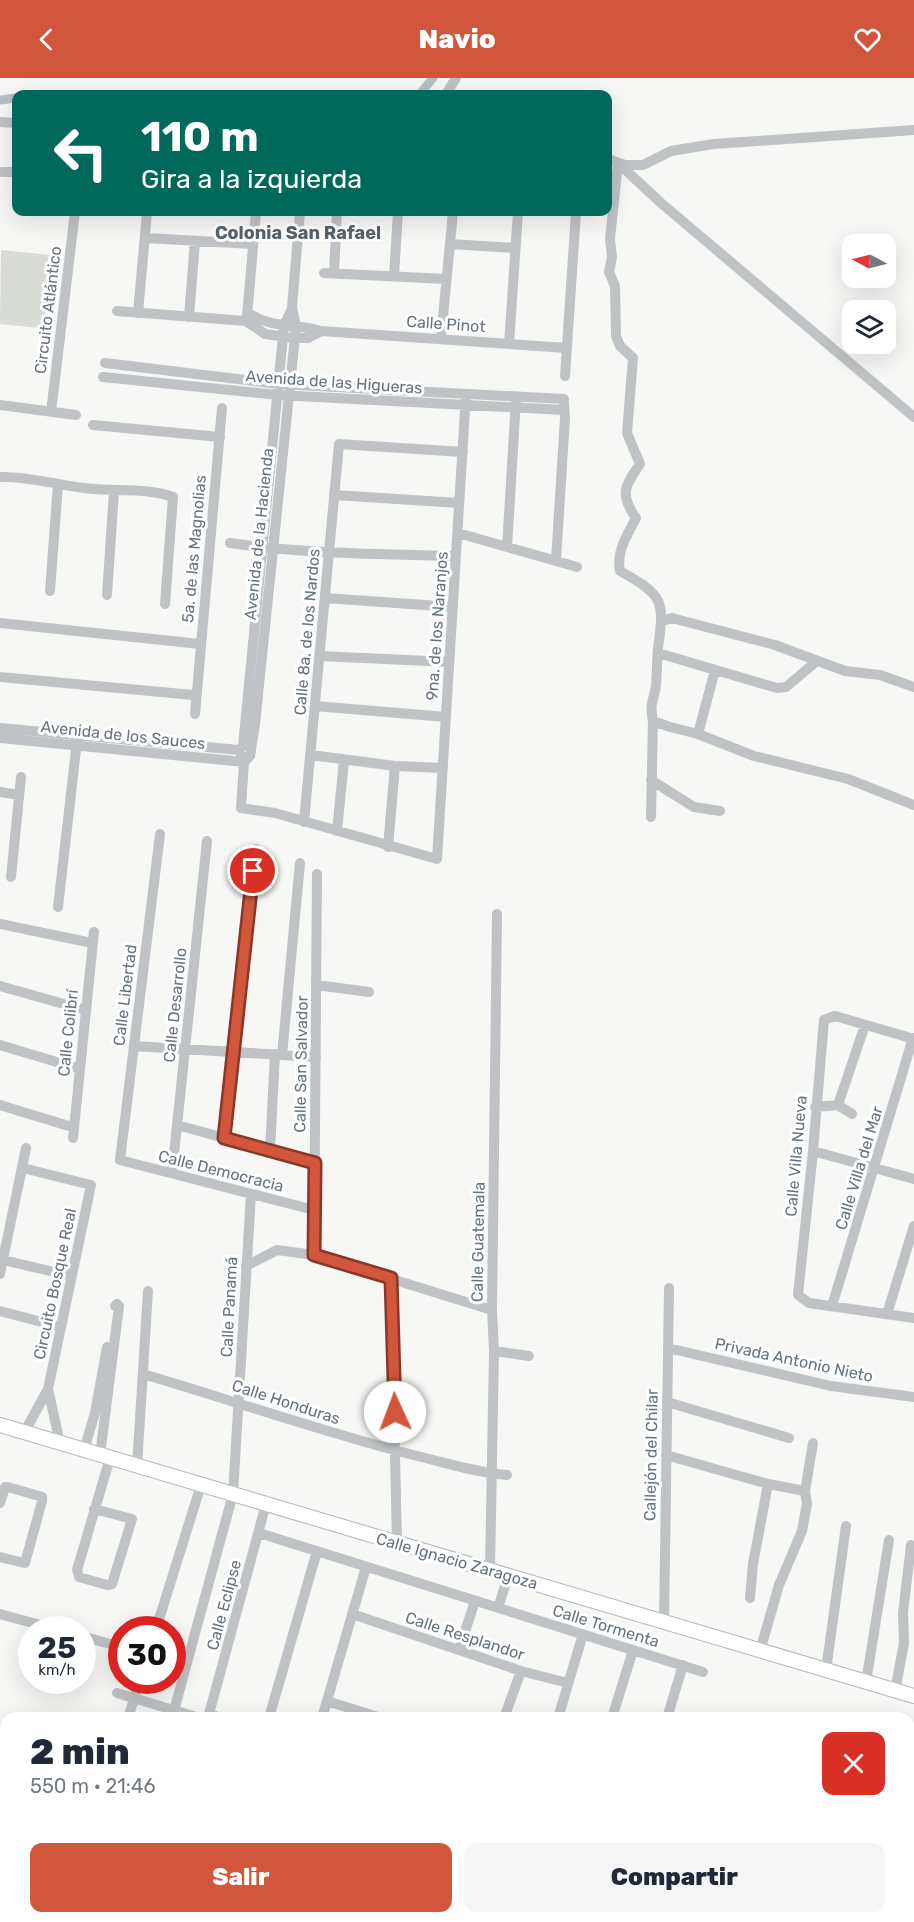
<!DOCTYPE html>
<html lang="es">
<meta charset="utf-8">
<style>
:root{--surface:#fff;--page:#f6f6f7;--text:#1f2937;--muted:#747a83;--accent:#d1563b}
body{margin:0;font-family:Rubik,sans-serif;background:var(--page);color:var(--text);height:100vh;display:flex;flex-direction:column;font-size:22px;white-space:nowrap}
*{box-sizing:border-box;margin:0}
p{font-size:20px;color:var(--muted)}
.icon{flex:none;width:33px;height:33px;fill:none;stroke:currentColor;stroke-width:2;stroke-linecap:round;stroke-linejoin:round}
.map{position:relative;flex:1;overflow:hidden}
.side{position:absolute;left:0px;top:1634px;width:915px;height:212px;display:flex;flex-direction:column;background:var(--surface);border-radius:18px 18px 0 0;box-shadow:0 6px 24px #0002}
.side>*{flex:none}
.hud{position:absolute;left:12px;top:12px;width:600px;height:126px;border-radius:12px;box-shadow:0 6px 24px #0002;background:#00695c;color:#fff;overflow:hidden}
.needle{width:39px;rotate:277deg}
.controls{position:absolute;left:842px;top:156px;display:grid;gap:12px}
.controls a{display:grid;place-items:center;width:54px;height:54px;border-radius:12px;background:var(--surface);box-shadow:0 6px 24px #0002;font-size:30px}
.speed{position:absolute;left:18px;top:1538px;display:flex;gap:12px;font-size:30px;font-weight:700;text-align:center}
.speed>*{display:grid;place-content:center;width:78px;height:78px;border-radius:50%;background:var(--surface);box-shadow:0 6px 24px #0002;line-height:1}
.speed small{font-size:15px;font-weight:400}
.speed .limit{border:9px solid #d22;background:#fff;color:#111}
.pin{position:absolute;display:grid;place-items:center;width:51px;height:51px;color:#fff;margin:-26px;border:3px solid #fff;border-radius:50%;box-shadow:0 2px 6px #0007}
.me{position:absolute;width:66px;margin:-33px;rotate:358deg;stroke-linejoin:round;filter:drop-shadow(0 0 4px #0008)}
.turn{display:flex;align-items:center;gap:21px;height:126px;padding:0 30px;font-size:27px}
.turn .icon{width:78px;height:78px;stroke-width:2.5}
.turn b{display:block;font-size:42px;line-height:51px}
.round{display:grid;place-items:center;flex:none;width:63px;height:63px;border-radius:12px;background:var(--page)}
.overview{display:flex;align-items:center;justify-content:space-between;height:102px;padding:0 30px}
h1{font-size:36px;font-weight:800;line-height:45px}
.action{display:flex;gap:12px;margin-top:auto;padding:12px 30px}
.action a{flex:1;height:69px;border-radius:12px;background:var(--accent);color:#fff;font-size:24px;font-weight:800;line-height:69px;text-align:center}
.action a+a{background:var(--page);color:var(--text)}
header{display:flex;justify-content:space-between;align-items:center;height:78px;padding:0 30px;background:var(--accent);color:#fff;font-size:27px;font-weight:800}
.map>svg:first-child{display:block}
.green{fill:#d8dcd5}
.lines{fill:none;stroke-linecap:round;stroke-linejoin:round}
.canal{stroke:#b6c1c5;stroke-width:9}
.major-casing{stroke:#b3b7ba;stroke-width:16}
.minor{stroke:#bfc3c6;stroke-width:10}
.major{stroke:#fff;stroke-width:14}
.route-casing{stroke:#883826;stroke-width:15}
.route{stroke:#d1563b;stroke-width:10}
.labels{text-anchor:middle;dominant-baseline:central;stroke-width:6;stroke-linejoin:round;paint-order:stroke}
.street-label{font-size:16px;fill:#66747d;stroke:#fff}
.neighbourhood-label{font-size:18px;font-weight:bold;fill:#576269;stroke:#fff}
</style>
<header><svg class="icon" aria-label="back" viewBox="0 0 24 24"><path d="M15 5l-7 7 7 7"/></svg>Navio<svg class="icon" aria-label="heart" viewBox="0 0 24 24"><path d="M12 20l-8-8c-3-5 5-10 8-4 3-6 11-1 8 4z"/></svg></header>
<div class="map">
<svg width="914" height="1844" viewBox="0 0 914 1844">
<rect width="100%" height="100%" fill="#f7f7f5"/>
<path class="green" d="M1 172 61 178 51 251 0 246Z"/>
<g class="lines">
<path class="canal" d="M420 16 433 0
M0 22 16 20"/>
<g class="major-casing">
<path id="major" d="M0 1347 914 1618"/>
</g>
<path class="minor" d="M446 16 456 0
M0 44 16 45
M608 81 625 87H643L671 73 714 66 914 52
M618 85 610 161 612 179 609 194 615 208 616 258 620 268 633 280 627 355 640 386C625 408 619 416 636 440 627 458 616 473 620 493 663 517 665 522 658 570 657 582 657 594 656 607 654 623 649 624 653 643L670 649 698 656 754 678 848 701 914 727
M618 85 661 125 914 339
M0 94H16
M145 160 253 166
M450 166 515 170
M324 195 446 201
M334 195 337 134
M394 198 398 134
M117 233 246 243 265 256 294 260H308L321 253
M247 234C270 251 296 245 321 253L567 270
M138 235 147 134
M189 239 195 163
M247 239 256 134
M441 260 453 134
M509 266 518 134
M105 285 279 306 564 321
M565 298 576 134
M103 299 278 317 564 332
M0 327 76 337
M51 334 75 134
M93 347 220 359
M0 399C29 398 56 407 84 410 114 414 144 409 173 419L165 526
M334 417 459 425
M458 455 577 489
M230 465C305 476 381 476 456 478
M507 469 516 322
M556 482 565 340 564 325
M50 513 58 406
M107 517 114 413
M325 520 453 529
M662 543 672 540 775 567 845 593 880 597 914 609
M0 545 200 566
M658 575 777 610 786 609 817 583
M320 578 449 584
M0 599 193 617 196 615
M315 628 446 639
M195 636 222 330
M0 650 239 672
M698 656 715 592
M0 660 244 684
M239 672 244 684 241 730 275 735 437 781 466 316
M239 672 243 668 284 248 292 230
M311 677 395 688 443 690
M244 684 250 678 255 646 296 249 292 229 300 134
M651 702 694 729 720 733
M0 714 19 717
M651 739 653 643
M304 744 339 366 463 374
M337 753 344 682
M160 756 120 1082 314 1132
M388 769 395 688
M11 799 21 699
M58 829 77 663
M0 846 92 865
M316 907 369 914
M0 908 85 932
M914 961 835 938 824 942 813 1073 798 1217 809 1225 914 1240
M0 967 80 991
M134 968 316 979
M282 977 300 785
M0 1027 72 1049
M838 1027 865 947
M838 1027 852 1036
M815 1029 838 1027
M177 1047 315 1085
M73 1060 94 854
M224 1060 256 771
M270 1072 275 976
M813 1073 914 1101
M23 1090 91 1107 48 1311 24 1355
M172 1095 207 763
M314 1177 317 796
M3 1182 72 1198
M246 1188 277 1172 314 1177 492 1232
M0 1196 26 1070
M391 1200 397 1465
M832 1228 913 960
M0 1233 61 1249
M887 1236 914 1148
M668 1270 831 1308 914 1319
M494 1273 529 1278
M143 1296C235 1323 325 1355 417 1378 447 1385 477 1395 507 1397
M48 1311 60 1365
M667 1324 789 1360
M84 1372 95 1335 107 1269
M100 1377 119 1228 117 1226 115 1228
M666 1377 768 1406 805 1413
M137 1388 148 1213
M0 1425 5 1409H8L39 1418 42 1419V1423L25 1485 0 1479
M94 1431 132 1441 112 1506 107 1507 79 1499 77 1492 110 1380
M259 1455 703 1594
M490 1492 494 1273 492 1232 497 836
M750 1520 753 1486 768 1406
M498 1530 508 1498
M0 1536 55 1551
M352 1536 521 1593 568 1605
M664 1544 669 1210
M156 1551 201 1407
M82 1558 117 1568
M459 1572 475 1523
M760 1573 779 1507 802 1453 807 1426 805 1413 813 1365
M826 1592 846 1448
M866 1604 889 1462
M895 1613 904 1565 903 1535 911 1467
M117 1615 193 1638
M327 1623 381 1640
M128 1640 140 1602
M172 1640 233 1416 251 1116
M221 1640 209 1636 266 1426
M269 1640 317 1473
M322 1640 366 1489
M504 1640 521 1593
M558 1640 583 1556
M612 1640 633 1572
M667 1640 683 1587
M0 1665 6 1667
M0 1728 6 1729
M909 1815 914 1816
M354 1839 372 1844
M524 1839 541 1844
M7 1844 8 1839
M262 1844 263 1839
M312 1844 314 1839
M466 1844 467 1839
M599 1844 601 1839
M653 1844 654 1839"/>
<use href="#major" class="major"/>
</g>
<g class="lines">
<g class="route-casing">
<path id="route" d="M253 793 224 1060 315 1085 314 1177 391 1200 395 1334"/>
</g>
<use href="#route" class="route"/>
</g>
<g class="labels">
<g class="street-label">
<text transform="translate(48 232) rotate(-83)">Circuito Atlántico</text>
<text transform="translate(446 246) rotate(4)">Calle Pinot</text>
<text transform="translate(334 304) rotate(4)">Avenida de las Higueras</text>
<text transform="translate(259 456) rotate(-84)">Avenida de la Hacienda</text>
<text transform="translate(194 471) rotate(-85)">5a. de las Magnolias</text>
<text transform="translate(437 548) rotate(-86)">9na. de los Naranjos</text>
<text transform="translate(307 554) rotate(-85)">Calle 8a. de los Nardos</text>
<text transform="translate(123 657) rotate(6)">Avenida de los Sauces</text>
<text transform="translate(125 917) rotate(-83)">Calle Libertad</text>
<text transform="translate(175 927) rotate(-84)">Calle Desarrollo</text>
<text transform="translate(68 955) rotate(-84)">Calle Colibrí</text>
<text transform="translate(301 986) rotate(-89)">Calle San Salvador</text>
<text transform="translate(796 1078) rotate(-85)">Calle Villa Nueva</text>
<text transform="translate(859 1090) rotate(-73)">Calle Villa del Mar</text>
<text transform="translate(221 1093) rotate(14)">Calle Democracia</text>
<text transform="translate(478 1164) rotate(-89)">Calle Guatemala</text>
<text transform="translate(55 1206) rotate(-78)">Circuito Bosque Real</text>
<text transform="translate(229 1229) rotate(-87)">Calle Panamá</text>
<text transform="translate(794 1282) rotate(12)">Privada Antonio Nieto</text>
<text transform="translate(286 1324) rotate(18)">Calle Honduras</text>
<text transform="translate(651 1377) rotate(-89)">Callejón del Chilar</text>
<text transform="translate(457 1483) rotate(16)">Calle Ignacio Zaragoza</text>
<text transform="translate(224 1527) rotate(-75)">Calle Eclipse</text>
<text transform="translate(606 1548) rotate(17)">Calle Tormenta</text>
<text transform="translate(465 1558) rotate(18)">Calle Resplandor</text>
</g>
<g class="neighbourhood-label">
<text x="298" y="155">Colonia San Rafael</text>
</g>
</g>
</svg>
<div class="controls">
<a><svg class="needle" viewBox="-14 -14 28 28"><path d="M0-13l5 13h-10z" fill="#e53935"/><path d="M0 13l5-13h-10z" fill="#747a83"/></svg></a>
<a><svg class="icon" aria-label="layers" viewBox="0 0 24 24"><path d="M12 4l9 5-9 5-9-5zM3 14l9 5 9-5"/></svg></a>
</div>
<div class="speed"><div>25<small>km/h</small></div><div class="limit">30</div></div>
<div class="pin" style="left:253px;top:793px;background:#d93025"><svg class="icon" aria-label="arrive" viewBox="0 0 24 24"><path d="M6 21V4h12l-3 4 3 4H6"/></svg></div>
<svg class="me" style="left:395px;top:1334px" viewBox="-20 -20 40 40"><circle r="19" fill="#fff"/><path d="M0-13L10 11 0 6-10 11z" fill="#d1563b"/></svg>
<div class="hud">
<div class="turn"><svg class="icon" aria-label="left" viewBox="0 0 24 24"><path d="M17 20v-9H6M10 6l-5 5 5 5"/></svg><div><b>110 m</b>Gira a la izquierda</div></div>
</div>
<section class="side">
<div class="overview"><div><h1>2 min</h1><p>550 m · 21:46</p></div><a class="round" style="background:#d93025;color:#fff"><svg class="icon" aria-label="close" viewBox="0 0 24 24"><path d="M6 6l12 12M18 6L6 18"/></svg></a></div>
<div class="action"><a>Salir</a><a>Compartir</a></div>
</section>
</div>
